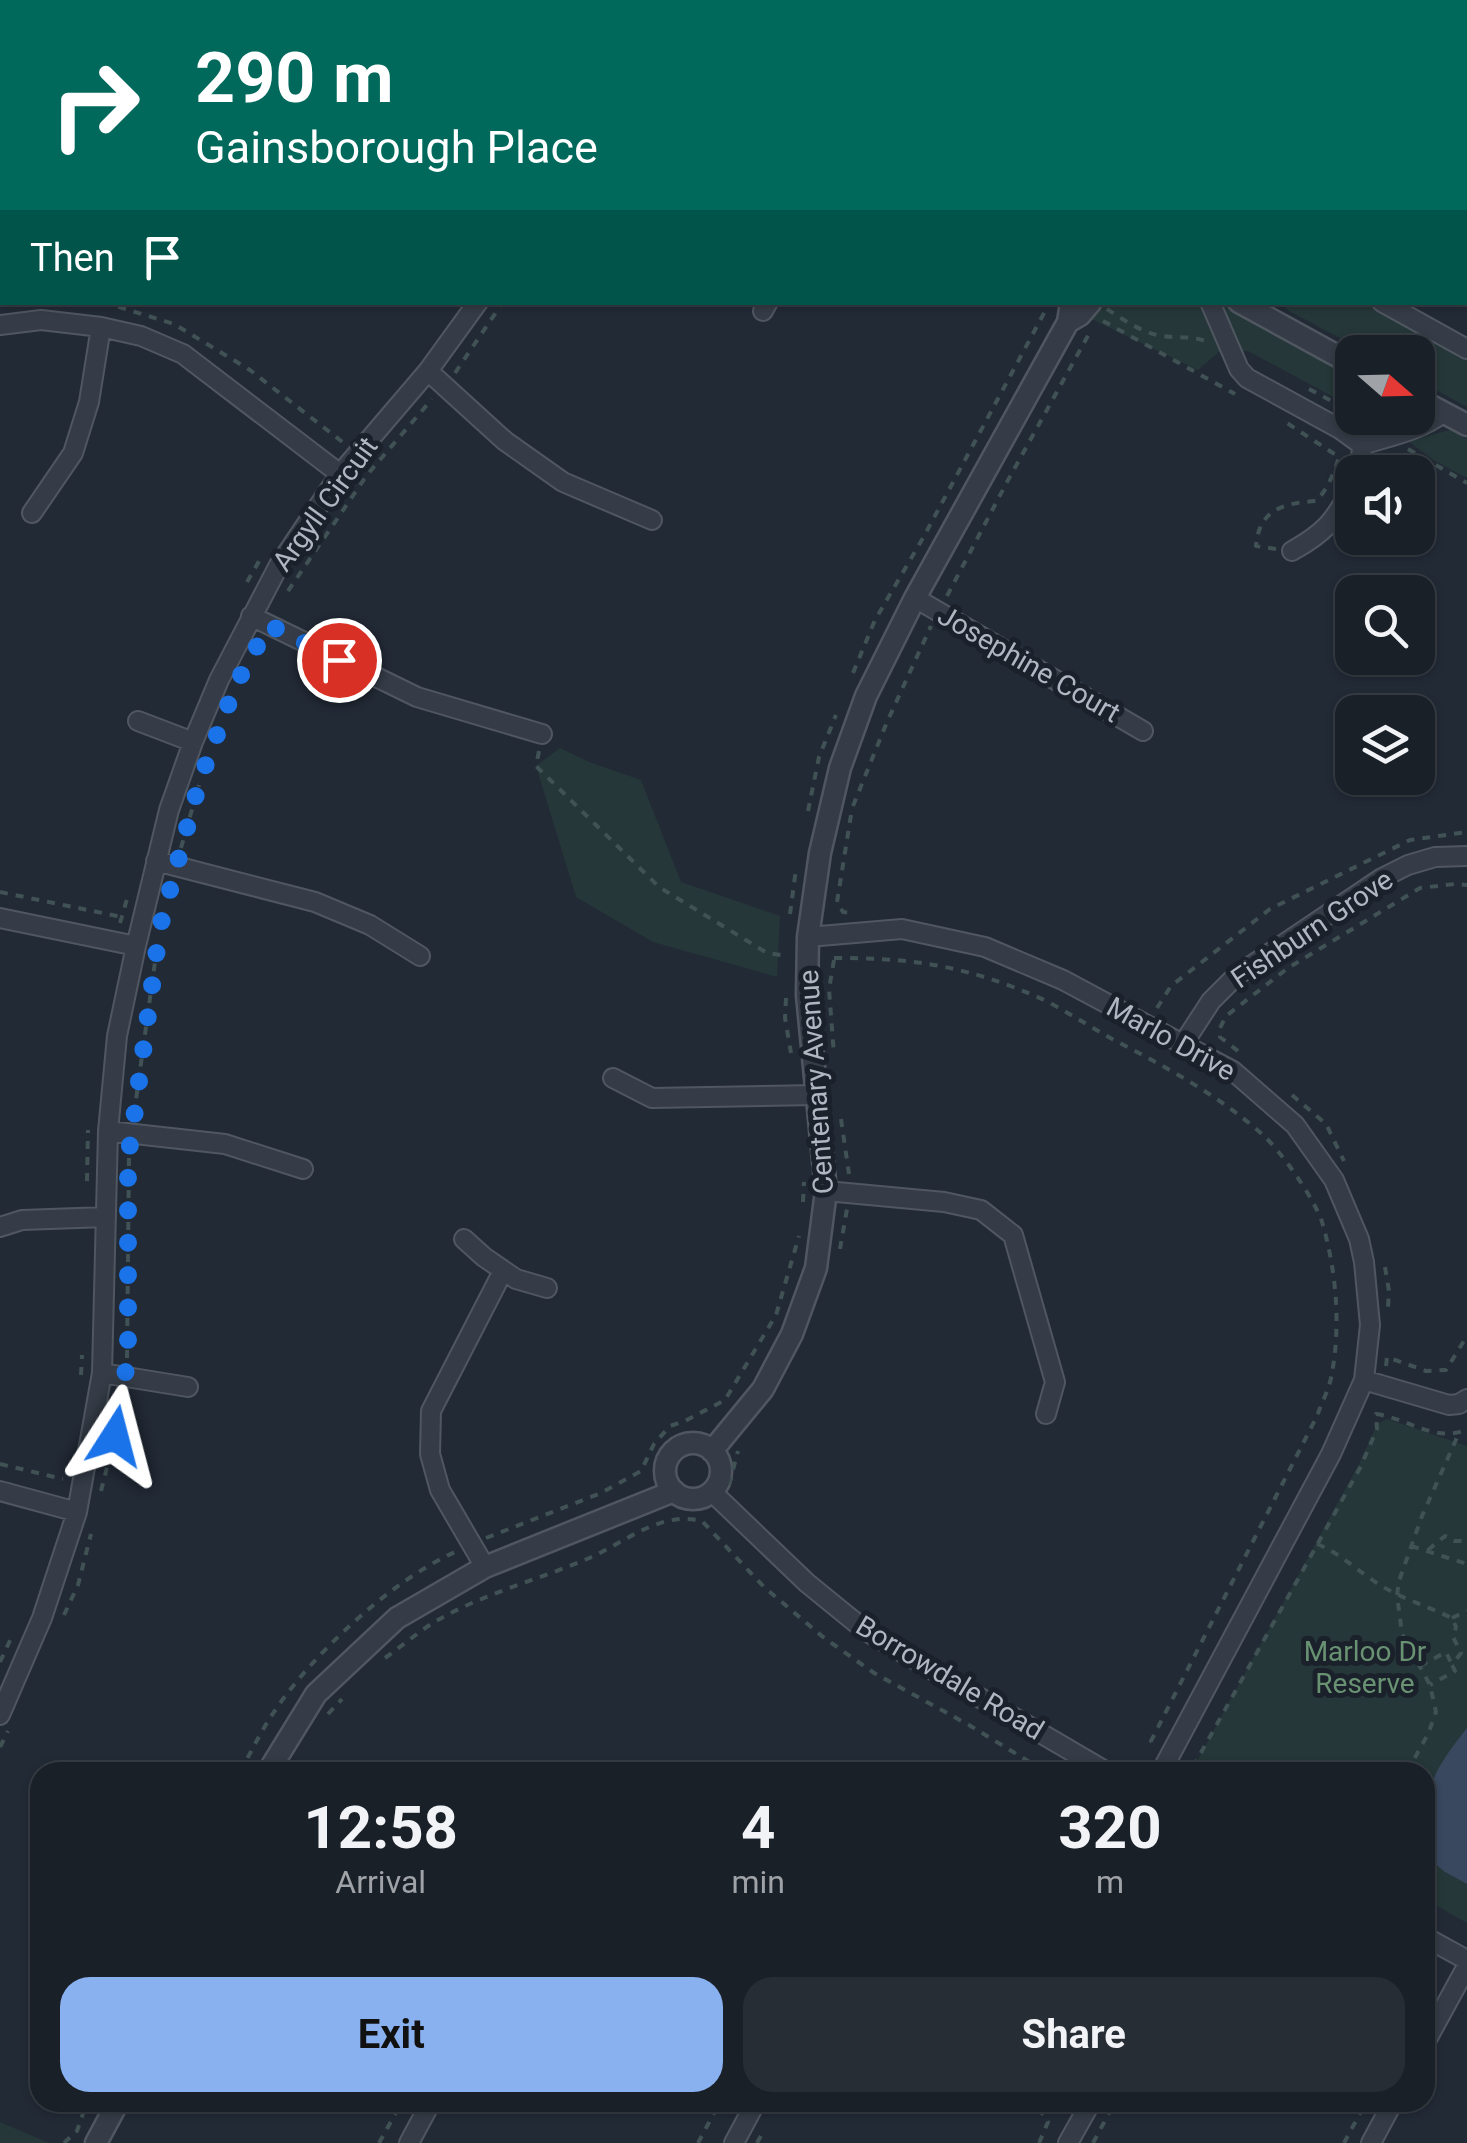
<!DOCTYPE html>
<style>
:root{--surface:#1a2028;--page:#272d34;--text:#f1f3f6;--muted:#9fa3a8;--line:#383e45;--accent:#89b0ef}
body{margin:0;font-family:Roboto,sans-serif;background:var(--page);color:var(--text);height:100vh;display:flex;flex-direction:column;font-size:38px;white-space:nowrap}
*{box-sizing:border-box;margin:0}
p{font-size:32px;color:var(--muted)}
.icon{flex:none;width:55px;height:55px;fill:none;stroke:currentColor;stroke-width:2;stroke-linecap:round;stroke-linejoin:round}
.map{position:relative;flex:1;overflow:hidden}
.drawer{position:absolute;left:30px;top:1762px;width:1405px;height:350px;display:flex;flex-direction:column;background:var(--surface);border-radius:30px;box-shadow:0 2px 8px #0004,0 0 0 2px var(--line)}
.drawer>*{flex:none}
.guide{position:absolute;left:0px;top:0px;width:1468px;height:305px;box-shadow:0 2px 8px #0004,0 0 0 2px var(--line);background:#00695c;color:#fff;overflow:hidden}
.needle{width:65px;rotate:110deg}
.tools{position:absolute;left:1335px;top:335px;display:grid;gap:20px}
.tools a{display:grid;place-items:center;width:100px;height:100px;border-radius:20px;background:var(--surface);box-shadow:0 2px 8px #0004,0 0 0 2px var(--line);font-size:50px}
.pin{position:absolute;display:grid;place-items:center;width:85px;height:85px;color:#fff;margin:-42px;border:5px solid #fff;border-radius:50%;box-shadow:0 2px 10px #0007}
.me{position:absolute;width:110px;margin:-55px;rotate:9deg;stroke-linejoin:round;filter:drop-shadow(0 0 8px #0008)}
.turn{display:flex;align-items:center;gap:35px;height:210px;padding:0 30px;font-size:45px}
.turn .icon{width:130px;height:130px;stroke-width:2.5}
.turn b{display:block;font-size:70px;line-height:85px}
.then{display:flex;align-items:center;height:95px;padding:0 30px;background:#0003;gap:20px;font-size:38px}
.eta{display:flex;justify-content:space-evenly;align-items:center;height:170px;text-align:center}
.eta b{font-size:60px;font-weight:700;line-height:70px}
.cta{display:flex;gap:20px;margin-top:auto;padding:20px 30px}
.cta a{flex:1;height:115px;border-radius:30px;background:var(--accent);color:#111;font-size:40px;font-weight:700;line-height:115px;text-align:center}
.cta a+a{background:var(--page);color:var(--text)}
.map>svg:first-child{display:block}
.green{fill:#253738}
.water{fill:#39485f}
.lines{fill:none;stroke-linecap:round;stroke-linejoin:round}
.minor-casing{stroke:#505761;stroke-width:22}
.tertiary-casing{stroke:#505761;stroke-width:25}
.path{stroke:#415255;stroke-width:4;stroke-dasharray:8 8;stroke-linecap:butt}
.minor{stroke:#353c47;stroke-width:18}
.tertiary{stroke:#353c47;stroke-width:20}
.route{stroke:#1a73e8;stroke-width:18;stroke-dasharray:0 32.4}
.labels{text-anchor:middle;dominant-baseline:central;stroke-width:10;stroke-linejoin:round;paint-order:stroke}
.street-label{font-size:28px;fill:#b0b7c3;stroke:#1b212b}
.park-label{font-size:28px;fill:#699273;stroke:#1b212b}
</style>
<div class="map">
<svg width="1467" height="2143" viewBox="0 0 1467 2143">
<rect width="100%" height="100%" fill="#222a36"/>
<path class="green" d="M1107 303H1222L1352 376V407L1248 351H1220L1198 370 1091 319Z
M1280 303H1368L1467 357V407L1418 380V352H1366L1289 311Z
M1450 430 1467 439V478L1433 460 1408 441Z
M560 748 589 762 641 780 681 882 780 916 777 977 653 942 576 897 536 766Z
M1387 1419 1467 1446V1923L1425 1899V1772H1191L1360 1462 1377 1424Z
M0 2122 49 2143H0Z"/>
<path class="water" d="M1467 1728V1884L1445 1872 1428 1858C1422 1795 1427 1778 1467 1728Z"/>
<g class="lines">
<g class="minor-casing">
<path id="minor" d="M550 0 555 2
M827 0 831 2
M1318 0 1323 2
M55 2 57 0
M1220 2 1221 0
M1257 2 1259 0
M1465 75 1467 74
M1210 302 1239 369 1247 378 1340 429 1362 445C1390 436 1419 431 1443 413
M1382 302 1467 349
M763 311 768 302
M0 325 41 320 101 327 141 336 183 354 340 474
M428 371 505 441 563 482 652 520
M1360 472 1362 445
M32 513 73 453 89 402 101 327
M1292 551C1326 532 1334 521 1352 488
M915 598 1143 731
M251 616 417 697 542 734
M138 721 193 742
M156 861 315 902 370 925 420 956
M0 918 136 946
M808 937 902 929 985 947 1063 980 1233 1071 1295 1125 1334 1180 1359 1239 1364 1262 1370 1325 1364 1380 1331 1454 1161 1772
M1183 1044 1211 1001 1236 976 1382 878 1408 865 1435 857 1467 856
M613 1078 652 1098 815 1095
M108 1131 225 1144 303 1169
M826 1191 944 1202 981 1210 1013 1235 1055 1382 1046 1414
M0 1227 22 1220 106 1217
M464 1239 484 1257 516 1279 547 1288
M102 1373 188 1387
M1364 1380 1449 1405 1459 1404 1467 1399
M0 1491 77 1512
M712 1492 807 1583 866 1631 1107 1772
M485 1567 440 1490 430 1454 431 1411 503 1271
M0 1715 42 1618 77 1512 102 1373 108 1131 117 1036 136 946 169 810 193 742 219 680 279 565 340 474 428 371 478 302
M1425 1937 1467 1960
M1425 2043 1467 1966
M409 2143 431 2102
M734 2143 756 2102
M1068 2143 1091 2102
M1371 2143 1393 2102"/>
</g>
<g class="tertiary-casing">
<path id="tertiary" d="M681 0 685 2
M728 0 736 2
M1239 302 1352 364
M1068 322 1080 315 1091 302
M1418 399 1467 425
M665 1471a28 28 0 1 1 56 0a28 28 0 1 1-56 0Z
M712 1451 763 1389 792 1334 816 1268 826 1191 807 995 808 937 820 853 840 768 866 696 915 598 1068 322 1071 302
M268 1772 316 1694 397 1618 485 1567 674 1491
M96 2143 118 2102"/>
</g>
<path class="path" d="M512 0 517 2
M583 0 587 2
M862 0 867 2
M1353 0 1358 2
M1465 52 1467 51
M1465 123 1467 124
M103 302 174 324 250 370 345 444
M0 304 12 302
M1107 309C1122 319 1140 331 1157 335 1174 339 1189 335 1205 341
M1103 321 1235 394
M455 373 503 302
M1309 389 1352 412
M1408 449 1467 483
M1276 549 1256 546C1259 509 1284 503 1316 501 1328 489 1334 473 1339 457L1287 423
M247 582 262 556
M288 591 367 475 432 399
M947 596 1007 482 1090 332
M853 673 875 620 923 538 1050 302
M539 751 536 766 659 887 767 953 788 956
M853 806 887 722 931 626
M808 811 819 757 836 715
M851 815 837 902 843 912 853 913
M181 848 199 785
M0 892 122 917
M790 914 796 869
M120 923 127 899
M834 958C901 958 950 963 1013 987 1025 992 1037 996 1048 1002 1071 1014 1092 1028 1114 1040 1166 1067 1218 1095 1262 1134 1281 1151 1314 1198 1322 1222 1336 1269 1341 1324 1332 1373 1330 1387 1322 1402 1317 1416L1151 1741 1157 1745
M834 960 829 989 834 1055
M786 998 785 1018 791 1053
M1157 1008 1171 986 1270 909 1410 840 1467 832
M1238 1051 1220 1037V1028L1226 1016 1288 968 1420 888 1455 884 1467 885
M1292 1095 1326 1124 1344 1161
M134 1114 158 940
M841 1119 849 1174
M87 1181 88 1130
M803 1202 804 1182
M840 1249 847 1209
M1385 1267 1389 1291 1388 1307
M127 1358 129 1153
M1386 1366 1387 1357 1426 1371 1446 1370 1467 1336
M81 1375 82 1355
M0 1464 63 1479
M729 1485 738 1451
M101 1491 115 1436 122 1392
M486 1538 601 1493 641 1471 654 1444 670 1426 685 1421 725 1400 776 1315 799 1236
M1317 1544C1339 1553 1352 1566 1371 1579 1396 1597 1425 1605 1452 1618L1456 1627 1453 1637 1461 1653 1452 1665 1455 1671 1430 1685
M1411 1546 1467 1564
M1428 1550 1445 1536 1454 1541H1467
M64 1615 78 1585 91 1534
M1452 1618 1467 1611
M385 1658C402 1646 418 1632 436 1621 483 1594 537 1580 587 1559 623 1544 660 1510 702 1521L764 1587 823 1637 874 1673 969 1725 1046 1772
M0 1662 13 1634
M1420 1666 1446 1652 1452 1665
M328 1714 342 1699
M0 1747 8 1731
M1187 1763 1193 1767V1772
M1193 1767 1360 1468 1377 1429 1376 1414C1407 1418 1437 1444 1467 1429
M240 1772C250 1754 259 1735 270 1718 308 1658 390 1581 455 1552
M1407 1772 1428 1734 1436 1712 1430 1685 1402 1634 1397 1595 1399 1581 1422 1516 1459 1433
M1425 1980 1431 1984H1439
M1425 1995 1431 1984
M1425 2079 1436 2056
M1023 2102 1045 2115 1048 2122 1039 2143
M773 2112 779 2102
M64 2143 77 2131 87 2102
M379 2143 402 2102
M698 2143 720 2102
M757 2143 764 2130
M1093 2143 1115 2102
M1344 2143 1366 2102"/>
<use href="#minor" class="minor"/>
<use href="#tertiary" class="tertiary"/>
</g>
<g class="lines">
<path class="route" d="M115 1436 128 1357V1157L132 1133 160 927 200 780 236 684 269 625 339 660"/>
</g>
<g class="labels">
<g class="street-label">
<text transform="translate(325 504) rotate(-54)">Argyll Circuit</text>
<text transform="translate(1029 664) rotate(30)">Josephine Court</text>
<text transform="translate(1312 929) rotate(-34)">Fishburn Grove</text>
<text transform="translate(1171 1039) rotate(29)">Marlo Drive</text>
<text transform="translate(816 1082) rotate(-94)">Centenary Avenue</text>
<text transform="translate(950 1678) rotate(31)">Borrowdale Road</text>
</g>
<g class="park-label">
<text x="1365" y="1651">Marloo Dr<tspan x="1365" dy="32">Reserve</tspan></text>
</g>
</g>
</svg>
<div class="tools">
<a><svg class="needle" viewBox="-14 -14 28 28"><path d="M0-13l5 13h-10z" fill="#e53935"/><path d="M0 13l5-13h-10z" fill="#9fa3a8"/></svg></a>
<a><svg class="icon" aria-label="sound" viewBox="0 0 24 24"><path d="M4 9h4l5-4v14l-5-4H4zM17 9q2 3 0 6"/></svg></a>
<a><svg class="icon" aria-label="search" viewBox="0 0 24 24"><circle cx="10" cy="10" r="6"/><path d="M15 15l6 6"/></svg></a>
<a><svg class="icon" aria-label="layers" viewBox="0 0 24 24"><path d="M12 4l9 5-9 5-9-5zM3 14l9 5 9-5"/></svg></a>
</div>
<div class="pin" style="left:339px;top:660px;background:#d93025"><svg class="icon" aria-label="arrive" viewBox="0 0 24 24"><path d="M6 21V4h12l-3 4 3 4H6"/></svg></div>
<svg class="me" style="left:115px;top:1436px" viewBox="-20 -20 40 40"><path d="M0-17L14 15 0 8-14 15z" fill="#1a73e8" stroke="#fff" stroke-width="4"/></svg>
<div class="guide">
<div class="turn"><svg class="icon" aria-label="right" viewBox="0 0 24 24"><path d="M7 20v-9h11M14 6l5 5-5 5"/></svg><div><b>290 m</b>Gainsborough Place</div></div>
<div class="then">Then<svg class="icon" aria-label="arrive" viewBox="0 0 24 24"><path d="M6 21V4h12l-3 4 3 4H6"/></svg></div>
</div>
<section class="drawer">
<div class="eta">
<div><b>12:58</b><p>Arrival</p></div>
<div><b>4</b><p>min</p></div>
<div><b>320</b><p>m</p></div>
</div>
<div class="cta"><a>Exit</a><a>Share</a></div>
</section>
</div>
